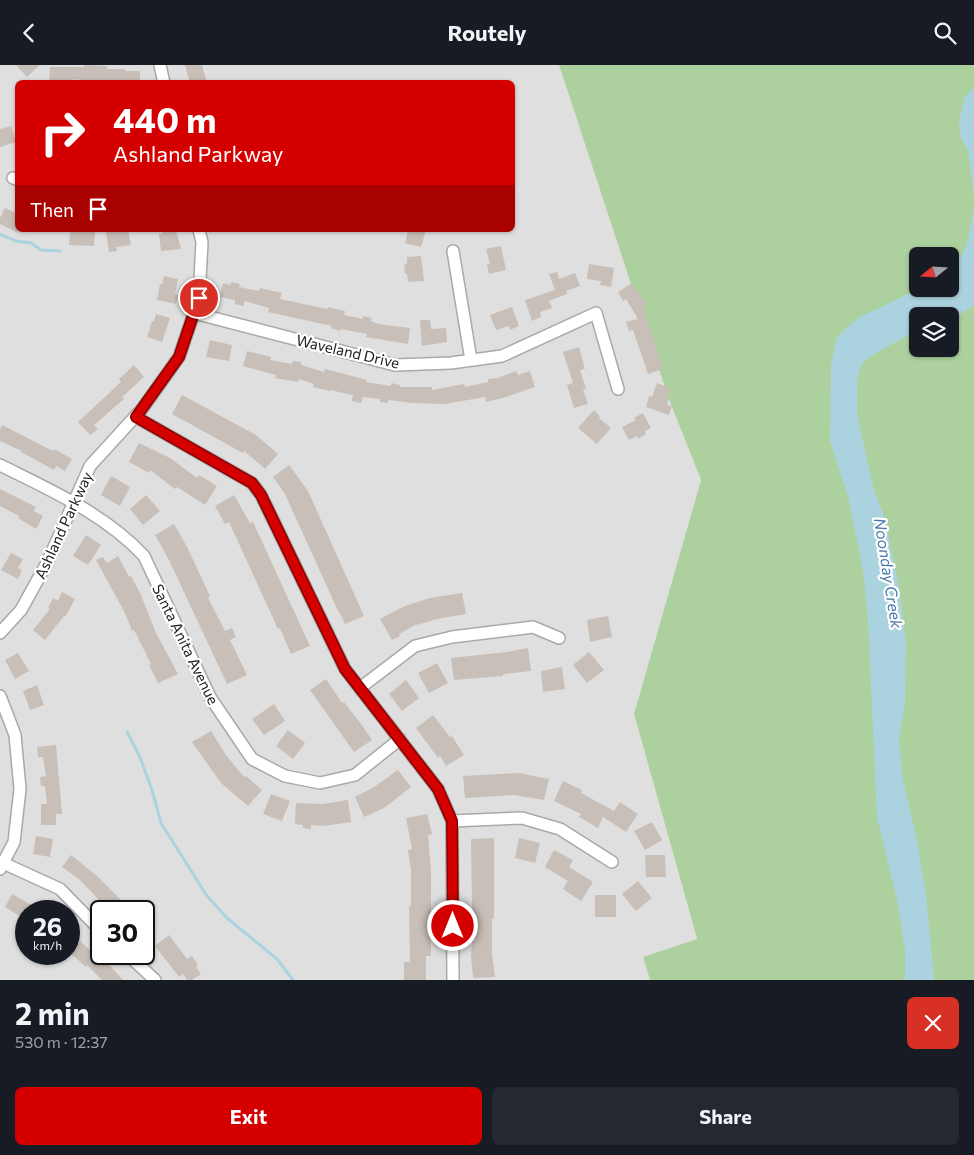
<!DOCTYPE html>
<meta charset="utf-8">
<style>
:root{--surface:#171b24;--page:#242831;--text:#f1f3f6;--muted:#9ea1a6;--accent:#d40000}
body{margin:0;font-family:Commissioner,sans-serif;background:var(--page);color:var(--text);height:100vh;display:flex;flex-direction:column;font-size:19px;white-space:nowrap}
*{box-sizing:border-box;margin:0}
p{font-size:16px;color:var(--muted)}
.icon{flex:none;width:28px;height:28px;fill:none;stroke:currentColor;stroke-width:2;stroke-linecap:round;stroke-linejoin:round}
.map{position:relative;height:915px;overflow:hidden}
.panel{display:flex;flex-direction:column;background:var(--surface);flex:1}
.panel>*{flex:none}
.top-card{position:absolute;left:15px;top:15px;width:500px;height:152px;border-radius:8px;box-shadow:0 1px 4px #0004;background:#d40000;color:#fff;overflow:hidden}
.needle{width:32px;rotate:252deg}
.buttons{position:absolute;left:909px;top:182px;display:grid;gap:10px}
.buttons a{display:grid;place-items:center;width:50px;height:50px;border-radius:8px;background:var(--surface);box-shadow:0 1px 4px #0004;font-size:25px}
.speed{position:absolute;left:15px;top:835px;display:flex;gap:10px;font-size:25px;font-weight:700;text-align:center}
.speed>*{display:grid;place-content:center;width:65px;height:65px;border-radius:50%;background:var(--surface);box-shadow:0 1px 4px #0004;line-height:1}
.speed small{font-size:12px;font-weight:400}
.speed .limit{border:2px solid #111;border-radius:8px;background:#fff;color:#111}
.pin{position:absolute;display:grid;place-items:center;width:42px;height:42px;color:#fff;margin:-21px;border:2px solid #fff;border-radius:50%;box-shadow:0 1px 5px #0007}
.me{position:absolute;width:55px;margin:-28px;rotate:0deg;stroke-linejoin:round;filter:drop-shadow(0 0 4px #0008)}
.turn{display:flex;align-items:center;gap:18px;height:105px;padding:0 15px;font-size:22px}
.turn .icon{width:65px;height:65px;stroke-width:2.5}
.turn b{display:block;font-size:35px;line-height:42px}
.then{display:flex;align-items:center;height:48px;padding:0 15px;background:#0003;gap:10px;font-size:19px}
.round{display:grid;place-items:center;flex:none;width:52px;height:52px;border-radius:8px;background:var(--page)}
.head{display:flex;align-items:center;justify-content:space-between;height:85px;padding:0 15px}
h1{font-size:30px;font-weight:700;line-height:38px}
.action{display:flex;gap:10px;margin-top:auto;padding:10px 15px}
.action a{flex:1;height:58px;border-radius:8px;background:var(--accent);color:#fff;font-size:20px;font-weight:700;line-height:58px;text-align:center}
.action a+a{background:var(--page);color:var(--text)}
header{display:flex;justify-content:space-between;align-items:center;height:65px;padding:0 15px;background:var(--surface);font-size:22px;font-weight:700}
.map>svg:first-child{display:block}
.residential{fill:#e0dfdf;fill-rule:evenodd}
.forest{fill:#add19e;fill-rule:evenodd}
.water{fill:#aad3df}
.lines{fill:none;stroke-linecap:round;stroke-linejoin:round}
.stream{stroke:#aad3df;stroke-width:3}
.building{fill:#c7bfb8}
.minor-casing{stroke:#a9a9a9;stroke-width:14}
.minor{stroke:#fff;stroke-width:11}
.route-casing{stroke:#8a0000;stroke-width:12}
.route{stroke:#d40000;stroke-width:9}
.labels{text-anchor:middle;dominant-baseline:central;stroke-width:4.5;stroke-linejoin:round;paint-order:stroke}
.street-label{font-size:15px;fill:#222;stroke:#fff}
.water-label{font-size:16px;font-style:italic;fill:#4a7aab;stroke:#fff}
</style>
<header><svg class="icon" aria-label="back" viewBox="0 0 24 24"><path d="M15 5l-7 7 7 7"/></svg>Routely<svg class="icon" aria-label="search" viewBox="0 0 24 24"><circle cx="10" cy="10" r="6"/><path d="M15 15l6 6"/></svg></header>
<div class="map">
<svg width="974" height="915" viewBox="0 0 974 915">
<rect width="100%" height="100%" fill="#f2efe9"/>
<path class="residential" d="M0 0H559L668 332 701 415 634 649 697 875 643 892 650 915H0ZM18 18H512V165H18ZM26 846H69V889H26ZM101 846H144V889H101Z"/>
<path class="forest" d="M559 0H974V915H650L643 892 697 874 634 649 701 415 668 332ZM918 191H950V224H918ZM918 251H950V284H918Z"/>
<path class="water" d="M974 23V131L968 85 961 73 959 57 965 31Z
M974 144V240L960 249 950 253V251H918L917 265 869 292 861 301 857 316V350L873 421 885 455 899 523 906 578 905 636 899 676 903 715 917 775 926 828 934 915H905V885L897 835 877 752 868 554 863 505 848 432 830 376 831 299 837 272 858 253 918 224H950V204C969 188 969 166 974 144Z"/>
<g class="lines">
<path class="stream" d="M0 169 16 176 31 178 41 185 60 186
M127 667 139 690 152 725 161 758 207 831 227 853 277 894 293 915"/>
</g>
<path class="building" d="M16 0H40L27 12Z
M84 0 107 1V4H125V6H140V18H107L73 14V18H49L50 2H84Z
M185 0H202L207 18H190Z
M11 61 16 77 0 82V64Z
M5 143 18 149V168L0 159V153Z
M70 165 95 167 94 181 69 180Z
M122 165H128L131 180 116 182 117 186 109 187 106 167Z
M162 165H176L181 184 161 186 159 169H162Z
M408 165H426L421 182 405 178Z
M501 181 506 205 489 209 487 199H490L486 184Z
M421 191 424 216 408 217 407 209H405L404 200 407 199V192Z
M589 199 614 203 611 222 600 220 601 216 587 214Z
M557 207 559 214 575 208 580 221 566 226 567 229 549 236 552 243 540 247 541 252 532 256 525 235 555 225 549 209Z
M164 211 178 214 175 229 178 230 176 239 157 235 160 219H162Z
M231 217 240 219 239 222 259 226 260 223 282 228 280 234 327 244 328 242 345 246 344 250 363 254V251L372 253 371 256 378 259 410 263 408 279 366 272 367 269 341 264 340 266 331 263 332 261 268 247 269 243 244 236V241L235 239V235L220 232 223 218 231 220Z
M632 218 646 239 643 241 663 304 648 309 633 265 629 266 626 257 638 254 626 234 623 236 618 227Z
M512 242 519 261 510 265 509 261 496 265 490 250Z
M156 249 170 253 162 277 147 272 152 256H154Z
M420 255H430L431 264 446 263 447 277 422 281Z
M210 275 232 280 229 296 206 292Z
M579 282 585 304 580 305 586 324H583L588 339 574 343 567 320 573 318 563 287Z
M247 286 271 292 270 295 292 299 293 296 301 297V300L324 307 325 304 367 315 366 317 391 321V318L400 320V322H432V325L464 319 465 322 488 317V314L498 313 516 306 518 310 530 306 535 322 506 332 486 337 485 332 445 339 412 338 388 335V338L380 337V334L363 332 361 338 352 336 353 330 330 325V326L313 322 314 319 299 314 298 317 275 313 276 310 243 301Z
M134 300 144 312 122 332 124 334 94 360 98 364 90 370 78 357 121 317 119 314Z
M657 318 670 323 667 331H670L667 340 672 341 669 350 646 342 649 331 652 332Z
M182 330 256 370 278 389 265 404 244 386 243 388 172 349Z
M594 345 600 351 599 353 611 363 597 379 578 363Z
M643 348 651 363 645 366 646 369 638 374 637 371 629 375 622 362 636 355 634 353Z
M2 360 53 386 54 384 72 394 65 406 56 401 54 405 21 387 22 386 0 376V365Z
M139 378 170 393 197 413 199 410 217 421 205 440 177 422 175 424 150 405 149 408 129 397Z
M289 400 308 426 364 551 345 559 340 548H339L285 429 273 412Z
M111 411 130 422 120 441 101 430Z
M0 424 36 442 34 446 43 451 36 464 18 453 19 451 0 441Z
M146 430 160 446 143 460 130 444Z
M234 430 250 458 253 457 310 581 291 589 280 563 278 564 229 457 225 459 215 441Z
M174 459 187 482 210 531 208 533 225 566 232 563 236 572 230 575 247 610 227 619 169 495 155 470Z
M86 470 101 480 88 500 73 491Z
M11 488 23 494 18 503 22 505 18 514 1 505Z
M118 491 129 512 131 511 141 530 155 566 178 609 158 618 149 600 151 599 134 565 132 566 125 548 96 495 103 492 107 498Z
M62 527 75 534 65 552 64 551 45 575 33 565 50 544 48 543 53 533 58 536Z
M462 528 466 549 437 554 417 560V559L399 569 400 571 392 575 380 554 405 541 430 533Z
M608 551 612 572 590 577 587 555Z
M528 583 531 606 503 609V611L454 615 451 593 507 587Z
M589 587 604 605 587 618 573 600Z
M18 588 29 606 15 614 5 595Z
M437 598 448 618 429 628 418 608Z
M562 602 565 624 543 627 541 606Z
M326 614 342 638 344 637 361 659 372 675 354 687 310 625Z
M406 615 419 633 402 646 389 629Z
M37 620 44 640 30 645 23 626Z
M274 639 285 656 264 670 252 654Z
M433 650 450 672 452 671 464 690 446 701 440 691 438 693 416 663Z
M288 665 305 678 293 694 276 681Z
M211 666 226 690 244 712 246 711 262 725 248 741 221 718 192 677Z
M56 680 62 749H56V760H41V739H47L45 721H41L40 712 46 711 43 692H38L37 682Z
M398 705 411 722 384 743 364 752 355 732 374 722Z
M519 708 549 714 544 735 514 730 465 733 463 711Z
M563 716 582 725 581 728 614 746 620 737 638 749 626 767 603 752 598 763 579 752 581 749 554 736Z
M271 729 290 736 282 756 263 749Z
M348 735 351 757 323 761 311 760V764L303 763V760L295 759 296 738 323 739Z
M427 749 432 769 428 770 431 806V891H426V915H404V897H410L409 841H411V806L408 785 412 784 406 753Z
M652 757 662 775 645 785 634 766Z
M36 771 53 774 50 792 33 789Z
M494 773V854H492V890L495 912 473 913 471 891 472 875H474V855L472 842 471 774Z
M519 773 540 778 535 798 515 793Z
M554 785 573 795 569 802 593 817 581 836 563 824 568 816 545 802Z
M71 790 97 811 132 846H112L103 835 101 837 79 814 62 802Z
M645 790H665L666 812H646Z
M638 816 652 833 636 846 622 829Z
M12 829 42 846H26L23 853 5 842Z
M595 830H616V852H595Z
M144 854 156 864 144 878Z
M169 870 187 894 192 891 198 900 196 902 201 909 192 915H187L183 909 179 912 155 881Z
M69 872 78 879 80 876 100 894 102 892 123 915H102L87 900 86 902 69 887Z"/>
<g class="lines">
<g class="minor-casing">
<path id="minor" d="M160 0 164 18
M13 113 18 115
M453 186 471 295
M194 248 395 300 451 298 502 291 596 248 618 324
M136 352 252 418 261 430 345 604 438 724 452 756 453 915
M0 400C50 425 105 449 144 491L210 632 252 694 285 711 320 718 355 710 400 674
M0 568 21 545 47 498 90 401 142 344 179 292 199 233 202 177 199 165
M360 623 415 581 452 572 533 562 559 573
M0 631 15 670 20 724 14 777 0 804
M452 756 522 753 560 764 612 797
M3 798 60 824 101 866
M127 889 155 915"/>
</g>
<use href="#minor" class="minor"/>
</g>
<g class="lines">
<g class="route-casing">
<path id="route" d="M199 233 179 292 136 352 252 418 261 430 345 604 438 724 452 756 453 861"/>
</g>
<use href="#route" class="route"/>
</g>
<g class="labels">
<g class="street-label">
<text transform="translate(348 286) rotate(13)">Waveland Drive</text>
<text transform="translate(63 460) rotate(-65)">Ashland Parkway</text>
<text transform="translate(186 579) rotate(64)">Santa Anita Avenue</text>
</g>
<g class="water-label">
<text transform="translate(889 508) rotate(81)">Noonday Creek</text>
</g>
</g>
</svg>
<div class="buttons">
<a><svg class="needle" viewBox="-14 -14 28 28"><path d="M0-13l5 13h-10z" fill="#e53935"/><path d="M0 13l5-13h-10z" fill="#9ea1a6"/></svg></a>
<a><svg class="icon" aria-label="layers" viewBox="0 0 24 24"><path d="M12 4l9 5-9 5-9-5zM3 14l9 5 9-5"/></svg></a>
</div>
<div class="speed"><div>26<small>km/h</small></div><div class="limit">30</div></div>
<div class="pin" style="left:199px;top:233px;background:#d93025"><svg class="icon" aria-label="arrive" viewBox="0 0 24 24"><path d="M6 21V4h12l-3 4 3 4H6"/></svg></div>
<svg class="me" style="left:453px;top:861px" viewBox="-20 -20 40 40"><circle r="17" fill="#d40000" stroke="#fff" stroke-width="3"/><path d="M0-11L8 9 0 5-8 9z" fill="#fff"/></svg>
<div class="top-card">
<div class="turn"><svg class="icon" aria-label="right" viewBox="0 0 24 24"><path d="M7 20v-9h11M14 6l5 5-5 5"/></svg><div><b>440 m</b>Ashland Parkway</div></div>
<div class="then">Then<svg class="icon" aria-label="arrive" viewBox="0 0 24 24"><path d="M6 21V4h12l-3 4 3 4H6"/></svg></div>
</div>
</div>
<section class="panel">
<div class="head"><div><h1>2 min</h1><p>530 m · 12:37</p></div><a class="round" style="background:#d93025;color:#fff"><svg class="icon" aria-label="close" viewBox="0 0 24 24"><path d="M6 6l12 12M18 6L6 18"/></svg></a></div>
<div class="action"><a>Exit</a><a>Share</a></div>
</section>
